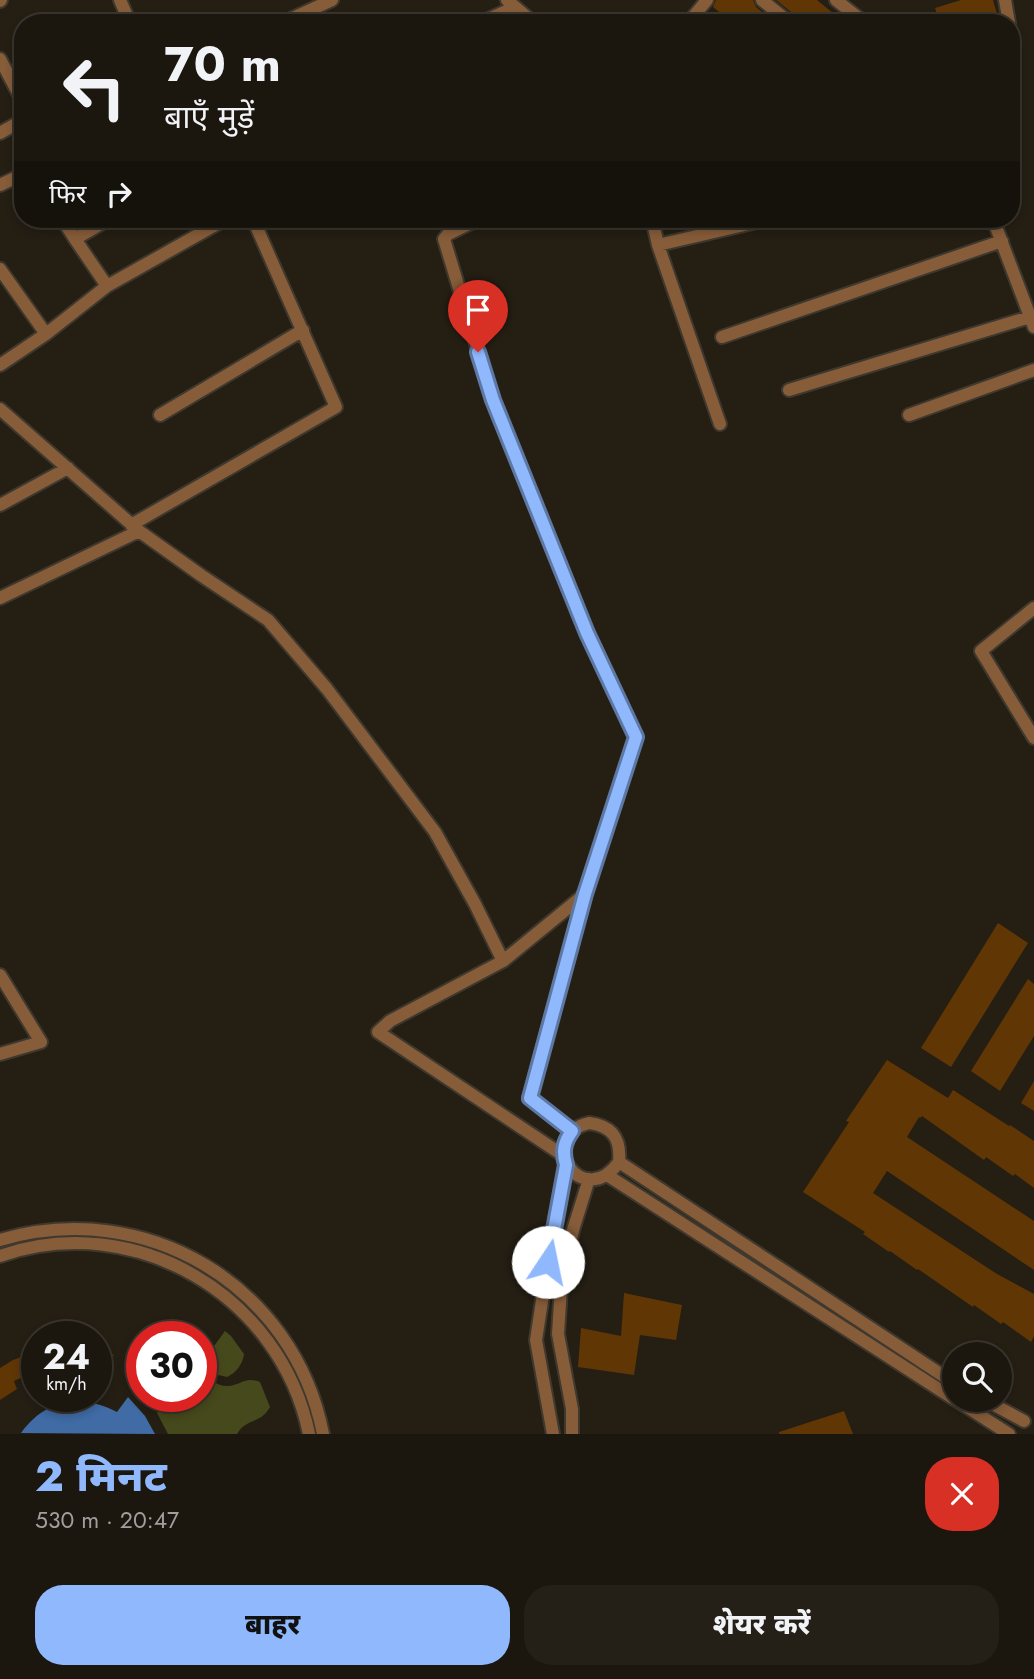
<!DOCTYPE html>
<html lang="hi">
<meta charset="utf-8">
<style>
:root{--surface:#1b160e;--page:#241f17;--text:#f1f3f6;--muted:#a09f9e;--line:#39352e;--accent:#90b8fd}
body{margin:0;font-family:Jost,"Noto Sans Devanagari",sans-serif;background:var(--page);color:var(--text);height:100vh;display:flex;flex-direction:column;font-size:26px;white-space:nowrap}
*{box-sizing:border-box;margin:0}
p{font-size:23px;color:var(--muted)}
.icon{flex:none;width:38px;height:38px;fill:none;stroke:currentColor;stroke-width:2;stroke-linecap:round;stroke-linejoin:round}
.map{position:relative;height:1434px;overflow:hidden}
.side{display:flex;flex-direction:column;background:var(--surface);flex:1}
.side>*{flex:none}
.top-card{position:absolute;left:14px;top:14px;width:1006px;height:214px;border-radius:28px;box-shadow:0 4px 10px #0003,0 0 0 2px var(--line);background:#1b160e;color:var(--text);overflow:hidden}
.buttons{position:absolute;left:942px;top:1342px;display:grid;gap:14px}
.buttons a{display:grid;place-items:center;width:70px;height:70px;border-radius:50%;background:var(--surface);box-shadow:0 4px 10px #0003,0 0 0 2px var(--line);font-size:35px}
.speed{position:absolute;left:21px;top:1321px;display:flex;gap:14px;font-size:35px;font-weight:700;text-align:center}
.speed>*{display:grid;place-content:center;width:91px;height:91px;border-radius:50%;background:var(--surface);box-shadow:0 4px 10px #0003,0 0 0 2px var(--line);line-height:1}
.speed small{font-size:18px;font-weight:400}
.speed .limit{border:10px solid #d22;background:#fff;color:#111}
.pin{position:absolute;display:grid;place-items:center;width:60px;height:60px;color:#fff;margin:-72px -30px;border-radius:50% 50% 50% 0;rotate:-45deg;box-shadow:0 0 7px #0007}
.pin .icon{rotate:45deg}
.me{position:absolute;width:77px;margin:-38px;rotate:11deg;stroke-linejoin:round;filter:drop-shadow(0 0 5px #0008)}
.turn{display:flex;align-items:center;gap:24px;height:147px;padding:0 35px;font-size:32px}
.turn .icon{width:91px;height:91px;stroke-width:2.5}
.turn b{display:block;font-size:49px;line-height:60px}
.then{display:flex;align-items:center;height:66px;padding:0 35px;background:#0003;gap:14px;font-size:26px}
.round{display:grid;place-items:center;flex:none;width:74px;height:74px;border-radius:28px;background:var(--page)}
.head{display:flex;align-items:center;justify-content:space-between;height:119px;padding:0 35px}
h1{font-size:42px;font-weight:800;line-height:52px;color:var(--accent)}
.button{display:flex;gap:14px;margin-top:auto;padding:14px 35px}
.button a{flex:1;height:80px;border-radius:28px;background:var(--accent);color:#111;font-size:28px;font-weight:800;line-height:80px;text-align:center}
.button a+a{background:var(--page);color:var(--text)}
.map>svg:first-child{display:block}
.green{fill:#46491b}
.water{fill:#406ba5}
.building{fill:#613605}
.lines{fill:none;stroke-linecap:round;stroke-linejoin:round}
.minor-casing{stroke:#3e382e;stroke-width:16}
.minor{stroke:#865c39;stroke-width:12}
.route-casing{stroke:#5e78a4;stroke-width:18}
.route{stroke:#90b8fd;stroke-width:12}
</style>
<div class="map">
<svg width="1034" height="1434" viewBox="0 0 1034 1434">
<rect width="100%" height="100%" fill="#241e13"/>
<path class="green" d="M225 1331 231 1336 244 1354C243 1364 236 1373 227 1377L201 1371V1364Z
M201 1376C210 1378 216 1386 227 1386 241 1386 244 1376 260 1382L270 1407C261 1424 246 1418 237 1434H168L157 1413 168 1397 201 1396Z"/>
<path class="water" d="M128 1397 145 1416 155 1434 21 1433C46 1399 80 1393 117 1412Z"/>
<path class="building" d="M716 0H753L756 7 776 23H733L713 7Z
M776 0H817L845 23H799L796 16Z
M961 0H993L999 21 994 23H940L935 8Z
M998 923 1028 943 951 1067 921 1048Z
M1028 979 1034 984V1036L1000 1091 971 1071Z
M887 1060 948 1098 953 1090 1009 1126 1010 1125 1034 1141V1188L1015 1174 1013 1176 986 1157 984 1160 922 1116 920 1118 919 1117 907 1137 1034 1221V1270L887 1171 873 1193 997 1274 1034 1294V1336L1031 1342 1003 1322 1001 1324 974 1305 973 1307 918 1269 917 1270 890 1251 889 1252 863 1234 865 1232 803 1192 849 1122 846 1121Z
M1034 1081V1111L1021 1103Z
M624 1293 682 1305 676 1340 640 1335 634 1375 578 1367 581 1328 621 1336Z
M96 1349 114 1355 96 1380Z
M37 1351V1370L14 1381 17 1389 0 1400V1368L13 1360Z
M844 1411 853 1434H779V1432Z"/>
<g class="lines">
<g class="minor-casing">
<path id="minor" d="M120 0 130 23
M507 0 534 23
M762 0 790 23
M836 0 865 23
M1005 0 1009 23
M0 1 1 0
M282 23 332 0
M480 23 515 7
M688 23 707 0
M0 59 23 102
M0 133 23 120
M0 185 23 174
M62 219 75 239 109 219
M479 219 448 234 444 239 493 400 587 633 636 738 585 894 503 961 390 1021 378 1032 564 1156
M652 219 658 245 720 424
M993 219 1034 327
M75 239 107 286
M658 245 770 219
M0 269 46 334
M722 337 1002 241
M0 365 46 334 107 286 226 219
M789 390 1030 317
M0 409 139 531 202 576 268 620 327 689 435 832 475 904 503 961
M160 415 303 330
M909 415 1034 370
M0 505 68 468
M131 525 336 407 253 219
M0 598 139 531
M1034 608 981 651 1034 738
M0 975 41 1042 0 1054
M589 1123C613 1126 621 1139 619 1162 582 1213 533 1137 589 1123Z
M572 1131 529 1098 585 894
M619 1162 954 1383
M607 1175 954 1399
M0 1240C145 1197 294 1285 323 1434
M0 1256C135 1209 281 1296 309 1434
M956 1400 1009 1434
M985 1400 1024 1421
M553 1434 536 1340 548 1262 567 1165
M572 1434V1409L558 1334 561 1287 573 1230 589 1179"/>
</g>
<use href="#minor" class="minor"/>
</g>
<g class="lines">
<g class="route-casing">
<path id="route" d="M478 352 493 400 587 633 636 737 585 894 530 1098 572 1131C564 1142 562 1151 566 1165L548 1262"/>
</g>
<use href="#route" class="route"/>
</g>
</svg>
<div class="buttons">
<a><svg class="icon" aria-label="search" viewBox="0 0 24 24"><circle cx="10" cy="10" r="6"/><path d="M15 15l6 6"/></svg></a>
</div>
<div class="speed"><div>24<small>km/h</small></div><div class="limit">30</div></div>
<div class="pin" style="left:478px;top:352px;background:#d93025"><svg class="icon" aria-label="arrive" viewBox="0 0 24 24"><path d="M6 21V4h12l-3 4 3 4H6"/></svg></div>
<svg class="me" style="left:548px;top:1262px" viewBox="-20 -20 40 40"><circle r="19" fill="#fff"/><path d="M0-13L10 11 0 6-10 11z" fill="#90b8fd"/></svg>
<div class="top-card">
<div class="turn"><svg class="icon" aria-label="left" viewBox="0 0 24 24"><path d="M17 20v-9H6M10 6l-5 5 5 5"/></svg><div><b>70 m</b>बाएँ मुड़ें</div></div>
<div class="then">फिर<svg class="icon" aria-label="right" viewBox="0 0 24 24"><path d="M7 20v-9h11M14 6l5 5-5 5"/></svg></div>
</div>
</div>
<section class="side">
<div class="head"><div><h1>2 मिनट</h1><p>530 m · 20:47</p></div><a class="round" style="background:#d93025;color:#fff"><svg class="icon" aria-label="close" viewBox="0 0 24 24"><path d="M6 6l12 12M18 6L6 18"/></svg></a></div>
<div class="button"><a>बाहर</a><a>शेयर करें</a></div>
</section>
